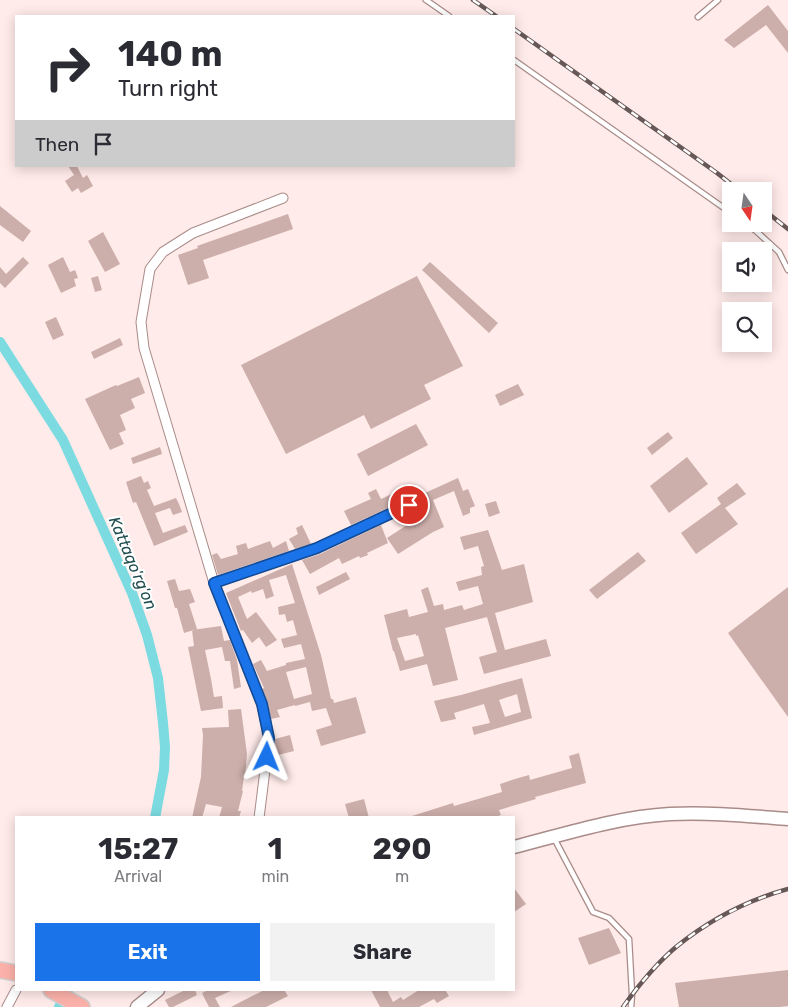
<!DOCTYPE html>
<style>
:root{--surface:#fff;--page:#f2f2f3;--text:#2b2b33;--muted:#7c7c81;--accent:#1a73e8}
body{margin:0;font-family:Rubik,sans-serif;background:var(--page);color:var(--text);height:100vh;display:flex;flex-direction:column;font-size:19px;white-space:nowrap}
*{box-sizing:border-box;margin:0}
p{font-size:16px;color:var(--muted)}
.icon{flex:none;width:28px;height:28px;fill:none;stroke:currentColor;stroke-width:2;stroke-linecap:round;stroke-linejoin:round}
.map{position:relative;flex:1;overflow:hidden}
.panel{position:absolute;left:15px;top:816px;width:500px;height:175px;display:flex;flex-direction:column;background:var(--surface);border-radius:0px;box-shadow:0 2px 12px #0003}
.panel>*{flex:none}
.hud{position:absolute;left:15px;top:15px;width:500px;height:152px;border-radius:0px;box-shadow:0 2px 12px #0003;background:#fff;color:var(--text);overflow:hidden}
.needle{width:32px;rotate:167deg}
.fabs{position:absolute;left:722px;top:182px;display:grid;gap:10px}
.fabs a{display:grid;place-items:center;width:50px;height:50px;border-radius:0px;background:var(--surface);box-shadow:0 2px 12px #0003;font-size:25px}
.pin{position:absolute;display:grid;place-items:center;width:42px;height:42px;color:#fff;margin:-21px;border:2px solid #fff;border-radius:50%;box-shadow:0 1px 5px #0007}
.me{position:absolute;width:55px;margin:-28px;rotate:2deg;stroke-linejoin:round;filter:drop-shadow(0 0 4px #0008)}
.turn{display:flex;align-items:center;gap:18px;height:105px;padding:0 20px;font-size:22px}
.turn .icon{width:65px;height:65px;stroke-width:2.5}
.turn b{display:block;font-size:35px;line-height:42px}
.then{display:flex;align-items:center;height:48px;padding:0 20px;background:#0003;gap:10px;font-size:19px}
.eta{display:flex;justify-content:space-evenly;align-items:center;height:85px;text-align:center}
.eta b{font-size:30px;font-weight:700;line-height:35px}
.action{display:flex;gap:10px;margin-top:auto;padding:10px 20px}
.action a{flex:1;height:58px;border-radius:0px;background:var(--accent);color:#fff;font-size:20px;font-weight:700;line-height:58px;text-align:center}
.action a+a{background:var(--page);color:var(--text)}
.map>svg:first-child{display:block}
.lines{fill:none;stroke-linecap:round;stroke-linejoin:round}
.canal{stroke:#7bdbe1;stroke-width:10}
.building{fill:#ccaeaa;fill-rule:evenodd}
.service-casing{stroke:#a98c89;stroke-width:7}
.minor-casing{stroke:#a98c89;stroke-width:11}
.secondary-casing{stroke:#a98c89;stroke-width:15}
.primary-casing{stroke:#d2cfcf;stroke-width:18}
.service{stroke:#fff;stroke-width:4.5}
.minor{stroke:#fff;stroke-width:9}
.secondary{stroke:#fff;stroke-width:12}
.primary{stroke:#fcb2aa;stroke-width:15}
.rail-casing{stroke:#665856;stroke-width:4.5}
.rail{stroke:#fff;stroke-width:2.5;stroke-dasharray:8;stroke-linecap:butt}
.route-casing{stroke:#114b97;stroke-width:12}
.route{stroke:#1a73e8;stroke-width:9}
.labels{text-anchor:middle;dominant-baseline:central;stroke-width:4;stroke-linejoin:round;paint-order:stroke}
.water-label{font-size:16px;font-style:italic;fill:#214d4f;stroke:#fff}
</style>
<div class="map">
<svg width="788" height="1007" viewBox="0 0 788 1007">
<rect width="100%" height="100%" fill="#ffebe9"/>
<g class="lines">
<path class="canal" d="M0 342 63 440 132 593 147 635 158 678 163 723 165 747 164 770 155 818
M59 1007 68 990"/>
</g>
<path class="building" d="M768 5 788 31V53L766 25 734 48 724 40Z
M68 166H77L83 178 87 175 93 186 81 193 78 188 72 192 65 181 74 175Z
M0 206 31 231 23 242 0 225Z
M288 214 293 229 203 260 209 278 188 285 178 255 198 248 197 246Z
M103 232 120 264 105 272 88 241Z
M23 257 29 263 5 288 0 283V267L6 274Z
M63 257 70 272 75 270 78 278 74 279 76 286 61 293 48 265Z
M430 262 498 323 489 333 422 270Z
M98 276 102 290 95 292 91 278Z
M417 276 463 366 424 385 431 399 371 429 364 415 286 454 241 365Z
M56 317 64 335 53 340 45 322Z
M120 338 123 345 94 359 91 352Z
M139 377 145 393 131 399 135 408 120 415 126 430 119 433 124 444 110 450 85 399 116 385 117 386Z
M518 384 524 395 500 406 495 395Z
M416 424 428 445 368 476 357 454Z
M668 432 673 438 652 455 647 448Z
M160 447 162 454 133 464 131 458Z
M687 457 708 484 669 513 650 486Z
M141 476 144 483 148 481 151 488 147 490 154 506 176 498 179 504 182 512 173 515 170 508 155 513 163 533 185 525 188 532 154 546 136 502 133 503 126 482Z
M458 478 463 491 468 489 475 506 470 508V513L463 516 454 491 433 500 444 527 433 532 398 554 387 538 424 514 416 497Z
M737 483 746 494 725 508 738 524 696 554 681 533 721 504 717 498Z
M376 489 381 499 394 493 399 503 351 525 344 511 371 499 368 493Z
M496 501 500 513 489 517 485 504Z
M302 525 311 544 295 549 289 539 298 534 296 528Z
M381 525 388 543 367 553 368 555 360 558 359 556 342 564 339 558 310 574 302 560 320 554Z
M488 530 502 570 524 564 533 602 495 613 505 650 546 639 551 656 484 674 479 657 497 652 487 617 445 628 458 680 433 686 427 664 400 671 394 651H393L384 615 407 609 409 617 428 612 421 590 428 587 434 606 443 604 444 610 462 605 464 610 483 604 478 586 459 591 456 582 482 575 481 567 484 566 478 546 464 550 460 537ZM416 634V636L418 635 424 656 405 661 397 638Z
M270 541 273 548 286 541 289 551 218 575 212 555 217 553 221 559 238 554 236 546 246 543 248 549Z
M638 552 646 561 597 599 589 590Z
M292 564 321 655 331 699H333L334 703 356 697 366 733 321 746 316 730 332 725 326 708 312 711 310 702 295 706V705L277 710 280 717 271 719 268 704 262 689 264 688 253 664 261 660 267 671 286 665V663L305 659 301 644 284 648 281 639 297 635 293 620 287 622 285 614 279 615 278 607 295 603 286 575 269 580 274 596 266 599 263 589 252 593 251 591 238 597 247 619 256 612 277 640 266 647 259 637 252 643 243 630 241 631 226 593ZM306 667 312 694 294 699 286 672Z
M346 572 350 579 319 595 316 587Z
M175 579 179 591 190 589 195 602 189 604 197 629 184 633 177 608H175L167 581Z
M788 587V717L728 633Z
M221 626 224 641 230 640 237 660 241 687 234 689 230 661H225L222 647 205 650 211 679 214 697 222 696 223 708 201 711 188 647 194 646 192 630Z
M522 678 532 718 474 735 472 727 490 723 484 704 454 713 456 719 441 722 434 701 461 695ZM517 694 521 712 505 717 499 700Z
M241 709 247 754 245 776H244L242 791H243L238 811H241L239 818H219L222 807 206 804 202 818H192L201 777 203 735 202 728 229 727 228 710Z
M290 735 294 751 278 755 275 744V739Z
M579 753 586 783 535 797 536 799 499 810 501 815 492 818H413L412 816 453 803 454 806 502 792 500 784 515 779 529 775 530 780 572 768 569 756Z
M364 799 369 818H349L345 804Z
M514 888 526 904 514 912Z
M609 928 621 953 589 965 578 938Z
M788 970V1006L780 1007H679L675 983Z
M185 990H195L197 995 173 1007H169L165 1000Z
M208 990H233L215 998 220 1007H209L202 993Z
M264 990H284L288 996 266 1007H231Z
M371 990H387L393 1002 401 997 403 1000 419 990H445L449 996 437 1003 434 999 419 1007H380Z"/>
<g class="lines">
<g class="service-casing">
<path id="service" d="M426 0 449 16
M698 17 718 0
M514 60 731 213
M747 224 756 231 779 252 788 270
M554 838 593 912 609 918 629 939 632 994 631 1007"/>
</g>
<g class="minor-casing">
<path id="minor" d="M214 583 317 548 409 505
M259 818 269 738 262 705 214 583 144 348 141 322 150 269 163 252 193 233 283 198
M7 1007 16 990"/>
</g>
<g class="secondary-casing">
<path id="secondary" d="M514 847C565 834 617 817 670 814 709 812 749 816 788 819
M137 1007 158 990"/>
</g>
<g class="primary-casing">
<path id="primary" d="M0 970 16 973
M51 990 82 1007"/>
</g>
<use href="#service" class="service"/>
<use href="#minor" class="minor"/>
<use href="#secondary" class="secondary"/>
<use href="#primary" class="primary"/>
<g class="rail-casing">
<path id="rail" d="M473 0 496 16
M514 29 717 173 740 191
M764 210 788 229
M623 1007C638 986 656 964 676 947 708 921 748 900 788 889"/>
</g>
<use href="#rail" class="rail"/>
</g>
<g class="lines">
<g class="route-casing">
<path id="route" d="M267 757 269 738 262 704 214 583 317 548 409 505"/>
</g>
<use href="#route" class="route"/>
</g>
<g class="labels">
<g class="water-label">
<text transform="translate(133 563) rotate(67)">Kattaqo'rg'on</text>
</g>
</g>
</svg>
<div class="fabs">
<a><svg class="needle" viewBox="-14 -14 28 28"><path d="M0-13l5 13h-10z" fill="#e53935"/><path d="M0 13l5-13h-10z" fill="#7c7c81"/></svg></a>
<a><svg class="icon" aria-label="sound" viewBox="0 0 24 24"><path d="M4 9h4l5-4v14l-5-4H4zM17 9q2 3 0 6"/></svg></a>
<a><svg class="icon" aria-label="search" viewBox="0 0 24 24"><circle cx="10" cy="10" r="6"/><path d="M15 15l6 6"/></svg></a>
</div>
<div class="pin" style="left:409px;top:505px;background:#d93025"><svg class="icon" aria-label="arrive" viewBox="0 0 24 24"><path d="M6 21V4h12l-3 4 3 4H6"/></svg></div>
<svg class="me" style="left:267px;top:757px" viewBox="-20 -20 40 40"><path d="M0-17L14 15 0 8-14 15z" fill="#1a73e8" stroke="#fff" stroke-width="4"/></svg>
<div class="hud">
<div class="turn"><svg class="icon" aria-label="right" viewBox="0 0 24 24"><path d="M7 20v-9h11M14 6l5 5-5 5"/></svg><div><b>140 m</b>Turn right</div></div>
<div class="then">Then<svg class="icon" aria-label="arrive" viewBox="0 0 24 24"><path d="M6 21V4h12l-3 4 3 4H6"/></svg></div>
</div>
<section class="panel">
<div class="eta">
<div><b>15:27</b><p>Arrival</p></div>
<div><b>1</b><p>min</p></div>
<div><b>290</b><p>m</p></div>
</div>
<div class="action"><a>Exit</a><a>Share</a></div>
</section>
</div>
